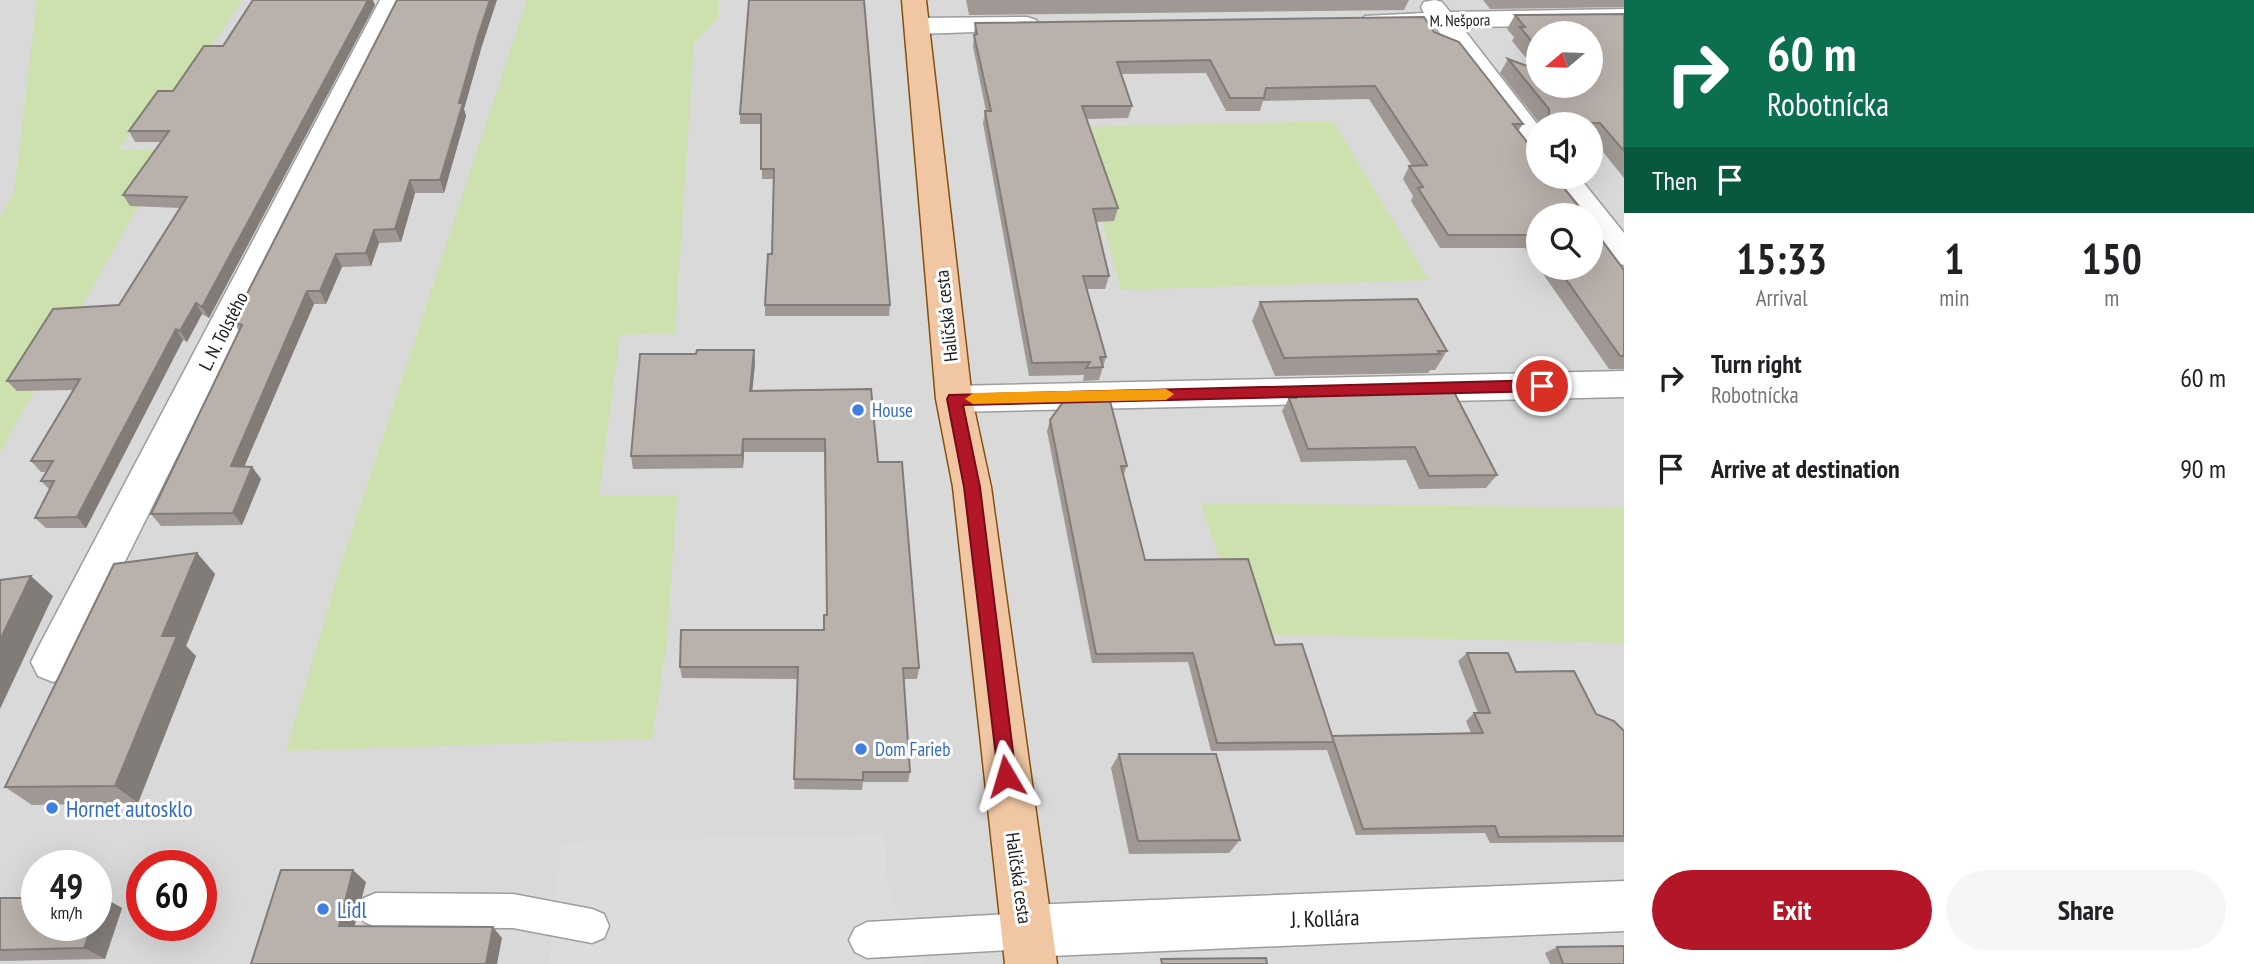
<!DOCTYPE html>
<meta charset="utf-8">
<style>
:root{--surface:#fff;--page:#f6f6f6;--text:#202124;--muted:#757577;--accent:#b21627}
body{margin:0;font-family:"PT Sans Narrow",sans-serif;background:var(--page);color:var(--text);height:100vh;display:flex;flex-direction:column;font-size:26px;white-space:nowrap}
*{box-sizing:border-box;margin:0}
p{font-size:23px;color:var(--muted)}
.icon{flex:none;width:38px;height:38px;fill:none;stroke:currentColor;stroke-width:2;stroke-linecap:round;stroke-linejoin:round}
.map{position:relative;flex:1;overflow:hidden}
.sheet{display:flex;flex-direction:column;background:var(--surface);width:630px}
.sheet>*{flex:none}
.top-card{background:#0b6e4f;color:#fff;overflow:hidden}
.needle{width:46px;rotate:251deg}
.tools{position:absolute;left:1526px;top:21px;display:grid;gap:14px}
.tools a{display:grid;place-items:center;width:77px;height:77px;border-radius:50%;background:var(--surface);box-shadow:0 7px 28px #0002;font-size:35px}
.speed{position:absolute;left:21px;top:850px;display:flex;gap:14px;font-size:35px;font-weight:700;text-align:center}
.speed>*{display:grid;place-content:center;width:91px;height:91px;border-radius:50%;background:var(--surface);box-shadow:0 7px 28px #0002;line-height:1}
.speed small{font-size:18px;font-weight:400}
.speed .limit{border:10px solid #d22;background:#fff;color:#111}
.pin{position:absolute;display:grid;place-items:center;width:60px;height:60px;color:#fff;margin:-30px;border:4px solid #fff;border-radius:50%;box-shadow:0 2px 7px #0007}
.me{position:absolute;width:77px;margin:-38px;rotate:353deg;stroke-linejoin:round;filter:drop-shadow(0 0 5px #0008)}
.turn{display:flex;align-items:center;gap:24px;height:147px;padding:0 28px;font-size:32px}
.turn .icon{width:91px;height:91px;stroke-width:2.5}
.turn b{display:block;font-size:49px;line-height:60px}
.then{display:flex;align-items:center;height:66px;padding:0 28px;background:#0003;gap:14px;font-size:26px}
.eta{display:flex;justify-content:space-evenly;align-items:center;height:119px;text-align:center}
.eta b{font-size:42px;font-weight:800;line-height:49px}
.action{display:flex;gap:14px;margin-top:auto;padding:14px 28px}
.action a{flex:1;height:80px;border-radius:42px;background:var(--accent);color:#fff;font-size:28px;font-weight:800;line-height:80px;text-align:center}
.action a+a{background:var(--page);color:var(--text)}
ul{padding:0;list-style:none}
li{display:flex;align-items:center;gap:21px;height:91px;padding:0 28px}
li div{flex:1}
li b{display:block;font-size:26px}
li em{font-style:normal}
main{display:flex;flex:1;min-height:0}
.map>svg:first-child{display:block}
.residential{fill:#dad9d9;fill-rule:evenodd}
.grass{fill:#cde1ae}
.parking{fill:#dcdcdc}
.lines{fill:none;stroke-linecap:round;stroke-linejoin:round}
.lane-casing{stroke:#9d9d9d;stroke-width:3}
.street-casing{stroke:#9d9d9d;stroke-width:3}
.primary-casing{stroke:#845110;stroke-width:3}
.lane{fill:#fff;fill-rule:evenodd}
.street{fill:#fff;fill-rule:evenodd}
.primary{fill:#f1c7a3;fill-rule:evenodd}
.wall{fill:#9f9894;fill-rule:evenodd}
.shaded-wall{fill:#827c78}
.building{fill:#b9b1ac;stroke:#827c78;stroke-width:2}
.route{fill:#b21627;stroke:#740e19;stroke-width:2}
.slow{fill:#f59e0b}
.shop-dot{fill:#3f7fe0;stroke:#fff;stroke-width:2.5}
.labels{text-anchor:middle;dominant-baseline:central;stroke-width:6;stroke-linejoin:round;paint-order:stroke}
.far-street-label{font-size:16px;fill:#1c1c1c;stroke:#fff}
.street-label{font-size:19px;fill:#1c1c1c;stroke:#fff}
.shop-label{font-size:19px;fill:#366cbe;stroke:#fff;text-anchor:start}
.near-shop-label{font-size:23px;fill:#366cbe;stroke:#fff;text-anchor:start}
.near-street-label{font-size:23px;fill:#1c1c1c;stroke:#fff}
</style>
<main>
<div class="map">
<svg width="1624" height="964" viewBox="0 0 1624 964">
<rect width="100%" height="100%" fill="#ece8e3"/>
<path class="residential" d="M0 0H1624V964H0ZM1538 33H1591V86H1538ZM1538 124H1591V177H1538ZM1538 215H1591V268H1538ZM37 866H96V926H37ZM142 866H201V926H142Z"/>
<path class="grass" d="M37 0H242L178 96H155L119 149 169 151 0 452V218L14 192Z
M527 0H719V17L694 43 675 333 620 335 599 495H677L667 642 652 739 286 751 343 557Z
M1333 121 1429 280 1121 290 1076 127Z
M1200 503 1624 508V643L1246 634Z"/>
<path class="parking" d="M885 834 887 886 923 964H549L562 842Z"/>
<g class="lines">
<g class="lane-casing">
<path id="lane" d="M376 893 513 894 592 909 604 914 609 926 604 938 592 943 513 928 376 927 364 922 359 910 364 898Z
M1027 913 1039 919 1045 931 1039 943 1027 949 867 958 855 952 849 940 855 928 867 922Z"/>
</g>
<g class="street-casing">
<path id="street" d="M380 0H404L68 676 53 682 38 676 31 662 38 648Z
M1435 0 1442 2 1450 12 1624 9V25L1462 27 1538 125V153L1528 150 1436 28 1374 29 1365 26 1361 21 1365 16 1424 13 1421 7 1424 2Z
M1027 17 1036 20 1040 25 1036 30 918 34 909 31 905 26 909 21 918 18Z
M1549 177H1579L1624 233V265L1613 262 1591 233V215H1577Z
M1624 371V397L954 412 941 408 936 399 941 390 954 386Z
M1624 881V931L1027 957 1009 949 1001 931 1009 913 1027 905Z"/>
</g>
<g class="primary-casing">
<path id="primary" d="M902 0H926L972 399 991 487 1057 964H1005L953 487 936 399Z"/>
</g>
<use href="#lane" class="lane"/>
<use href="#street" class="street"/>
<use href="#primary" class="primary"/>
</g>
<path class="wall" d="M749 0 890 305 889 316H765V305L772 254 774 179H762L761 124H740V114Z
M966 0H1409L1404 10 969 15Z
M1483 0H1624V7L1490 9Z
M375 5 209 318 202 314 187 342 183 340 86 528H46L35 518 50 490 41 481 47 472H41L31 461 73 390 17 391 7 381 119 305 180 208 130 206 123 195 161 142H135L129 131 223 46Z
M1624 14V178L1591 137V124H1540L1500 73 1508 59 1535 69 1512 41 1514 37 1507 29 1515 15ZM1538 33 1591 86H1538Z
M975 23 1434 32 1523 124 1518 131 1538 215V266L1525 248H1440L1411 201 1413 196 1403 179 1409 166H1412L1369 99 1263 101 1260 111H1226L1206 73 1121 74 1132 106 1128 118 1086 119 1118 208 1114 221 1096 222 1109 276 1105 289H1087L1106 357 1103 367 1099 380 1083 381 1084 375 1029 376 983 123 985 111H986L973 47Z
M481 49 464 109 466 116 444 193H415L401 242 379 243 371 266 342 267 326 304H314L244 466 252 467 261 479 242 525 161 526 151 514 239 331 233 321Z
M1591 222 1598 231 1596 233 1624 270V369H1609L1539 268H1591Z
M1260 302 1447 351 1435 370H1430L1428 373 1275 376 1252 321Z
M754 350 755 363 752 391 878 462 919 668 917 679H904L910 772 908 782H863L862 790 794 789 798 679 682 678 680 667 823 630 827 615 824 452H744L743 468 633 469 631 456 696 354Z
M1295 394 1497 475 1486 488 1419 489 1406 460 1301 462 1282 411 1289 398H1293Z
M1050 420 1127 466 1123 476 1145 560 1275 645 1332 736 1471 733 1466 721 1474 713H1478L1458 661 1467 653 1516 672 1596 714 1624 731V842L1490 843 1485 833 1356 835 1327 750 1211 751 1188 662 1092 663 1047 431Z
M197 553 215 574 186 646 196 656 138 803 32 805 5 787Z
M1119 754 1240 840 1229 853 1129 854 1111 768Z
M102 897 122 908 105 959 0 961V898Z
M1557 947 1624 964H1550L1545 953Z"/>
<path class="shaded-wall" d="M368 0H373L375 5 209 318 202 307Z
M490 0H497L481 49 464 109 466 116 444 193 440 180 459 103 478 36Z
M410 180 415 193 401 242 395 229Z
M374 230 379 243 371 266 366 253Z
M336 254 342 267 326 304 320 291Z
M307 291 314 304 239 479 231 466Z
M196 303 202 314 187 342 180 331Z
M176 329 183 340 86 528 77 517Z
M754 350 755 363 751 404 750 391Z
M743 439 744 452 743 468 742 455Z
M252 467 261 479 242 525 233 513Z
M197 553 215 574 186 646 196 656 138 803 115 786 162 636Z
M31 576 53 596 0 709V640Z
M353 870 366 882 352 936 339 926Z
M102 897 122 908 105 959 84 948 92 926H96V914Z
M493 927 502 938 497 964H486Z"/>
<path class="building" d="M253 0H368L202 307 196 303 180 331 176 329 77 517 35 518 54 481H41L53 461H31L80 379 7 381 53 309 119 305 187 197 123 195 169 131H129L158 91H173L204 46H223Z
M397 0H490L478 36 459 103H463L440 180H410L395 229 374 230 366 253 336 254 320 291H307L231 466 252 467 233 513 151 514 242 325 233 321Z
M749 0H864L890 305H765L768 254H772L774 169H761V114H740Z
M1624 14V151L1600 123H1549V109L1508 59 1538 70V86H1591V33H1538V49L1520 27H1525L1515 15Z
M1424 17 1434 32 1459 42 1523 124H1513L1538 156V177H1555L1586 215H1538V241L1534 235H1448L1418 188 1423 187 1409 166 1427 165 1375 86 1266 88 1264 98H1230L1210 60 1117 62 1132 106H1082L1118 208 1093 209 1109 276H1083L1106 357H1100L1103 367 1086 368 1090 362 1032 363 985 111H991L974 35 977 34 975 23Z
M1591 222 1598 231H1595L1624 270V356H1620L1558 268H1591Z
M1417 299 1447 351H1438L1440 354 1284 358 1260 302Z
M697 350H754L750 391 871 389 878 462H902L919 668H903L910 772H863V780L794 779 798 667H680L681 630H824V615H827L825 439H743L742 455 631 456 640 354H696Z
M1453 390 1497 475 1429 476 1415 447 1308 449 1289 398H1296L1295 394Z
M1110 401 1127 466H1121L1145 560 1248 559 1275 645 1302 644 1334 742 1217 743 1193 653 1096 654 1050 420 1063 402Z
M197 553 162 636H177L115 786 5 787 114 564Z
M31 576 0 640V580Z
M1467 653H1508L1516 672 1574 671 1596 714 1614 721 1624 731V836L1499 837 1495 826 1363 829 1332 736 1483 733 1474 713H1490Z
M1119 754H1216L1240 840 1138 841Z
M281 870H353L339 926 493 927 486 964H251Z
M96 897H102L96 914Z
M0 898H37V926H92L84 948 0 950Z
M1624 946V964H1563L1557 947Z
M1266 958 1267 964H1162L1161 959Z"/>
<path class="route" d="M1542 380 1549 386 1542 391 963 405 980 487 1016 776 1013 782 1006 785 999 782 964 487 947 399 949 395Z"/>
<path class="slow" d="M1166 389 1174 394 1166 400 973 404 965 399 973 393Z"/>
<g class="shop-dot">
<circle cx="858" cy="410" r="7"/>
<circle cx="861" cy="749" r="7"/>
<circle cx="52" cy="808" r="7"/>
<circle cx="323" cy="909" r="7"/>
</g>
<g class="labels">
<g class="far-street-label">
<text transform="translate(1460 20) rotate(-1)">M. Nešpora</text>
</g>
<g class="street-label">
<text transform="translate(946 316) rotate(-96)">Haličská cesta</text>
<text transform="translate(223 331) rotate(-63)">L. N. Tolstého</text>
<text transform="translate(1019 878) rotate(82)">Haličská cesta</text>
</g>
<g class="shop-label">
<text x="872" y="410">House</text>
<text x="875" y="749">Dom Farieb</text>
</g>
<g class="near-shop-label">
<text x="66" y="808">Hornet autosklo</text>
<text x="337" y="909">Lidl</text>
</g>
<g class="near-street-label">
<text transform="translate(1325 918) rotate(-2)">J. Kollára</text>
</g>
</g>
</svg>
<div class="tools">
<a><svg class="needle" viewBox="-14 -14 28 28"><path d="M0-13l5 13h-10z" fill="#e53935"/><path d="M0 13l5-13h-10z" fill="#757577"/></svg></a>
<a><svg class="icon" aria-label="sound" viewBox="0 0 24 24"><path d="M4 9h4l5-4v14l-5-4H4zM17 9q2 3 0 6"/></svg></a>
<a><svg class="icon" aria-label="search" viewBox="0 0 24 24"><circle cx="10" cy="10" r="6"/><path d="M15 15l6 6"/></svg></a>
</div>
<div class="speed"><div>49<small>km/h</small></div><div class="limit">60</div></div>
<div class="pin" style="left:1542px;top:386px;background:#d93025"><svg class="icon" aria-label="arrive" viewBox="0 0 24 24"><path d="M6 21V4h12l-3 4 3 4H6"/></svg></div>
<svg class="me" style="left:1006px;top:776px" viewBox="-20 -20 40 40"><path d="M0-17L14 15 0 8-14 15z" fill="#b21627" stroke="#fff" stroke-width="4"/></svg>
</div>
<section class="sheet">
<div class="top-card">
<div class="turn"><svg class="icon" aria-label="right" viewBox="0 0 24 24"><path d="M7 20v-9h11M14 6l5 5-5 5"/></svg><div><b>60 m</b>Robotnícka</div></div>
<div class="then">Then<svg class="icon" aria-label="arrive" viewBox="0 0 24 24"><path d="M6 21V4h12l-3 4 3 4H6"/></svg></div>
</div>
<div class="eta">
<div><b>15:33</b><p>Arrival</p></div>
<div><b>1</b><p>min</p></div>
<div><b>150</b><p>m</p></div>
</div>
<ul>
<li><svg class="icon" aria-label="right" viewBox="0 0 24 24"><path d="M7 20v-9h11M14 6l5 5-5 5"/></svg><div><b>Turn right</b><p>Robotnícka</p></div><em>60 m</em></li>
<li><svg class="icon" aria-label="arrive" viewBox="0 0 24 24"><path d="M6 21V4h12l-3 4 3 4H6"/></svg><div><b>Arrive at destination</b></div><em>90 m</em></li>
</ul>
<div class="action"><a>Exit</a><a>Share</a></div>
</section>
</main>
